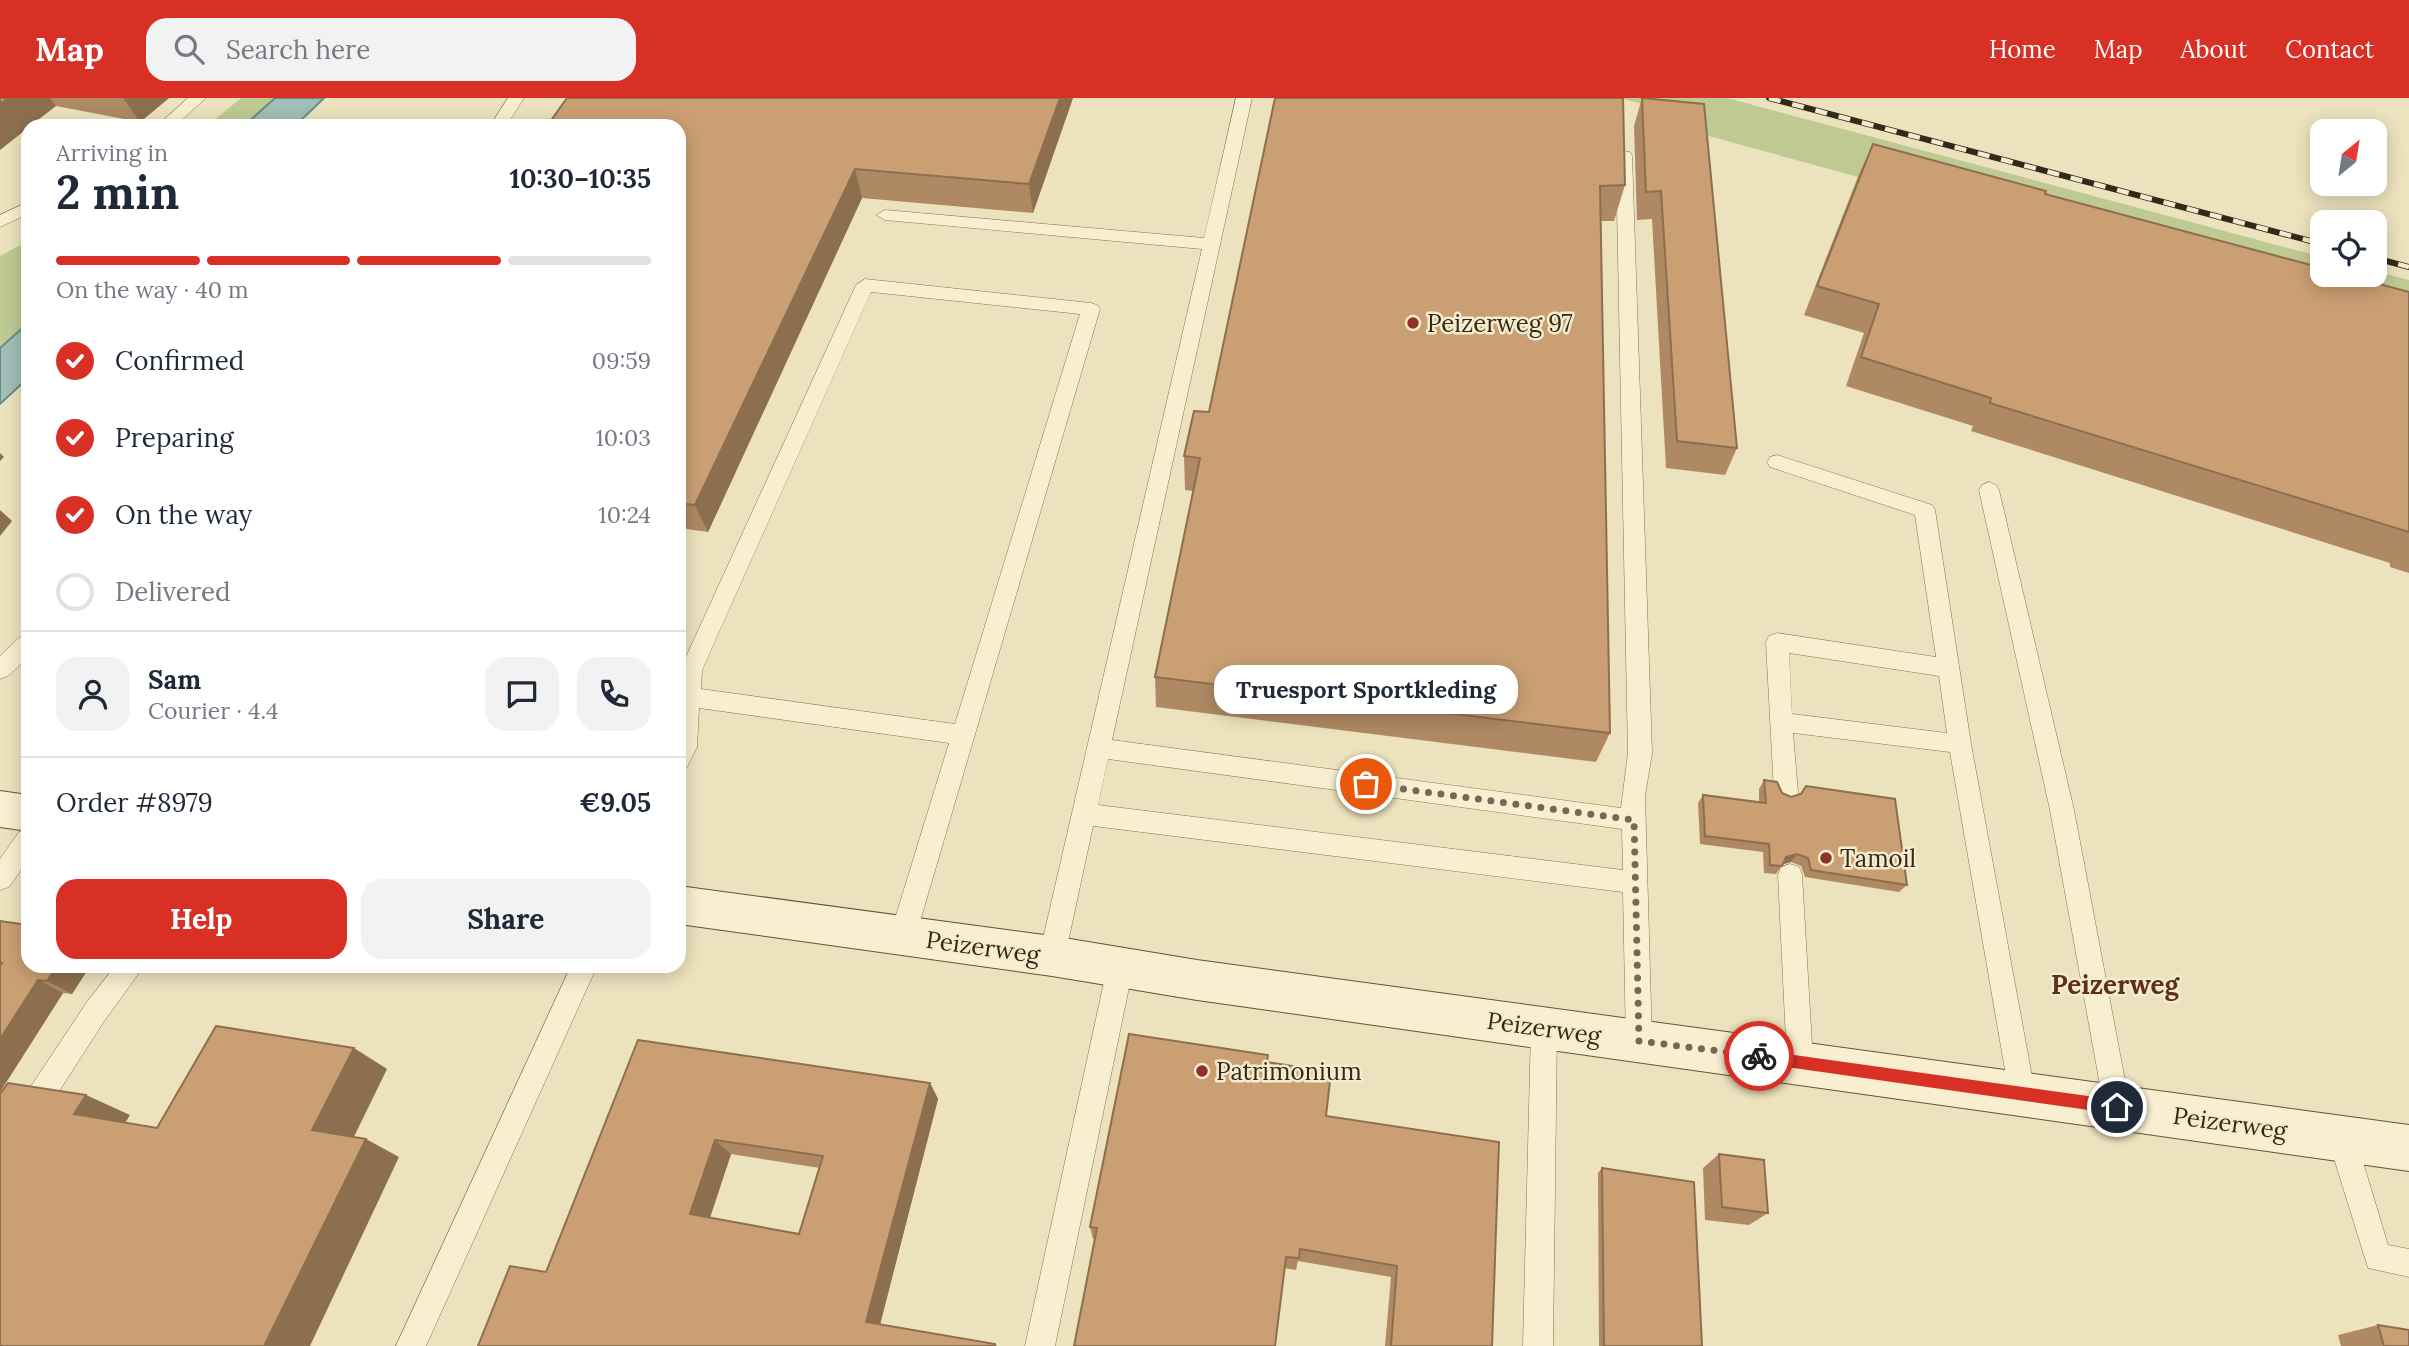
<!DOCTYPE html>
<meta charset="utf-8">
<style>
body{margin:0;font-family:Lora,serif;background:#f2f2f3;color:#1f2937;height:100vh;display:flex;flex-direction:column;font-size:26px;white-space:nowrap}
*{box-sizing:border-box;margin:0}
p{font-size:23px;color:#747a83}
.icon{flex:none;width:38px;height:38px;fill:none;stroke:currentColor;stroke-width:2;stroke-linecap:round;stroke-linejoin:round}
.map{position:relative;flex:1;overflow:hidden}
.side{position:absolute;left:21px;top:21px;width:665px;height:854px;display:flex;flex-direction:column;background:#fff;border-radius:21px;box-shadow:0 4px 18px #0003}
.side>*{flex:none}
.needle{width:46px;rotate:30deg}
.controls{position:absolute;left:2310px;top:21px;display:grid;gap:14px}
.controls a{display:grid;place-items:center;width:77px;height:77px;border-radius:14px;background:#fff;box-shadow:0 4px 18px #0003;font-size:35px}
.pin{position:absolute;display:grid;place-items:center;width:60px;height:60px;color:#fff;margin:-30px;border:4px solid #fff;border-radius:50%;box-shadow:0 2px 7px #0007}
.courier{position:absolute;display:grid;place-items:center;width:70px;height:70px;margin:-35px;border:5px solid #d93025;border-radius:50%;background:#fff;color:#222;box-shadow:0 2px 9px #0007}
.bubble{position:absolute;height:49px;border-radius:21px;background:#fff;box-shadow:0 4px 18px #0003;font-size:23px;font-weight:700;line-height:49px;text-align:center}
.overview em{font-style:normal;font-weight:700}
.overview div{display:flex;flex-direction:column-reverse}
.overview{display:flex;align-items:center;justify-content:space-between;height:119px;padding:0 35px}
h1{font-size:46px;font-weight:700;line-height:52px}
.bar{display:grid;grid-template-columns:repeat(4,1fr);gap:10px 7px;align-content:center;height:84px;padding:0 35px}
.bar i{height:9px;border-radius:5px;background:#e0e1e3}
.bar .on{background:#d93025}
.bar p{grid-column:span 4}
.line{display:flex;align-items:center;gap:18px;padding:0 35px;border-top:2px solid #e0e1e3}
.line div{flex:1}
.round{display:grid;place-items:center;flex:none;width:74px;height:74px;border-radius:21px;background:#f2f2f3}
ol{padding:0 35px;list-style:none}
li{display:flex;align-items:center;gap:21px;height:77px}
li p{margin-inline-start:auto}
li .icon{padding:7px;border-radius:50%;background:#d93025;color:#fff;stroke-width:4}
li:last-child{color:#747a83}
li i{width:38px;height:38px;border:4px solid #e0e1e3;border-radius:50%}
.action{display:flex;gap:14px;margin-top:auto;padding:14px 35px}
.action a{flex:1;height:80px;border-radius:21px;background:#d93025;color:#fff;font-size:28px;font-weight:700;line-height:80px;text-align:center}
.action a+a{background:#f2f2f3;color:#1f2937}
header{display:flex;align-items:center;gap:42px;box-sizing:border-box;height:98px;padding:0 35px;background:#d93025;color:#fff}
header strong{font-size:33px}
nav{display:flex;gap:38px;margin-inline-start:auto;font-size:24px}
.search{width:490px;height:63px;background:#f2f2f3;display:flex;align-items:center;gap:18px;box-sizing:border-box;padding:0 24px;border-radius:21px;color:#747a83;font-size:26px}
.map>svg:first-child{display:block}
.green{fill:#bfca92}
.water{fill:#a1beb8;stroke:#698b85;stroke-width:2}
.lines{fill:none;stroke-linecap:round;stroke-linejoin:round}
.lane-casing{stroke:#847257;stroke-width:1}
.secondary-casing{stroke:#65533a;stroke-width:2}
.lane{fill:#f8efd0;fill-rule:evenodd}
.secondary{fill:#f8efd0;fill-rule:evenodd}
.rail-casing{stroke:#33291b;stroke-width:6}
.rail{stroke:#f4eccc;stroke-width:4.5;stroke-dasharray:12;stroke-linecap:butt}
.wall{fill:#ae8963;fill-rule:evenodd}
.shaded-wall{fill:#8d6f50}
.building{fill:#ca9f73;stroke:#8d6f50;stroke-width:2;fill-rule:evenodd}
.route{fill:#d93025}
.done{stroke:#746a54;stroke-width:7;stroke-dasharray:0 12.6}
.poi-dot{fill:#913028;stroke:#f4eccc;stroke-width:2.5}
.labels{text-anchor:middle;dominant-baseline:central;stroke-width:5;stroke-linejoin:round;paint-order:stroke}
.poi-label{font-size:24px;fill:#33291b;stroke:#f4eccc;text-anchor:start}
.street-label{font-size:24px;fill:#33291b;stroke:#f4eccc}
.neighbourhood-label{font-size:26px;font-weight:bold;fill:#5f2f1c;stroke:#f4eccc}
</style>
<header>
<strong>Map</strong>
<div class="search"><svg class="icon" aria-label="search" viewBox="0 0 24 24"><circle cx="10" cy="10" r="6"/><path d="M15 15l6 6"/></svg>Search here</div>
<nav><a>Home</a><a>Map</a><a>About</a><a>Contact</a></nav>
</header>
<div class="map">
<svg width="2409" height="1248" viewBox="0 0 2409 1248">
<rect width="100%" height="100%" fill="#ece2bd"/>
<!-- green -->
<g class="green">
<polygon points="241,0 275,0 244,28 207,28"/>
<polygon points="1620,0 1727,0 2322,159 2322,177 2375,177 2375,173 2409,182 2409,230 1694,34 1686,18"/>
<polygon points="28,143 28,225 0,250 0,158"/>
</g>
<!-- water -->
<g class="water">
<polygon points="275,0 324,0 295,28 244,28"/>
<polygon points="28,225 28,280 0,306 0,250"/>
</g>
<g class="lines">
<defs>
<g id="lane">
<polygon points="188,0 206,0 175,28 157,28"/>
<polygon points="508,0 524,0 506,28 490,28"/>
<path d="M1236,0H1252L1112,642L1621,710L1628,655L1616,58L1624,53L1630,54L1632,58L1652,655L1645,698L1652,943L1648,952L1639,956L1630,952L1626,943L1623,794L1093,728L1065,858L1061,866L1052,870L1043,866L1039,858L1202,151L885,122L876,117L885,112L1204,140ZM1108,661L1622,731L1623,772L1098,707Z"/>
<polygon points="28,104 28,116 0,129 0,117"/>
<path d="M865,181L1091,205L1097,207L1100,211L916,837L912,845L903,849L894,845L890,837L949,645L699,610L697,649L687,669L679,672L680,572L856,187ZM871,194L1080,216L955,626L701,591L702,572Z"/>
<path d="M1777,357L1932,407L1935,412L1971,646L2035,995L2031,1004L2022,1008L2013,1004L2009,995L1950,654L1793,635L1798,695L1794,702L1786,705L1778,702L1774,695L1766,544L1769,538L1777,535L1936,559L1915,417L1770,369L1767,364L1770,359ZM1789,555L1939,578L1947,635L1792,616Z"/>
<polygon points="1989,384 1996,387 1999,392 2074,712 2130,1009 2127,1018 2117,1022 2107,1018 2104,1009 2050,712 1979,392 1982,387"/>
<polygon points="28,536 28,559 8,578 0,581 0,558 20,539"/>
<polygon points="28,731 28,762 9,789 0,792 0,761 19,734"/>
<polygon points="1790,766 1799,769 1802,777 1813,964 1809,973 1800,977 1791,973 1787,964 1778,777 1781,769"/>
<polygon points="1120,858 1129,862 1133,870 1055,1248 1025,1248 1107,870 1111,862"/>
<polygon points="115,868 144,868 105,922 10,1069 0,1073 0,1035 87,904"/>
<polygon points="571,868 597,868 426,1248 396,1248"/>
<polygon points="1544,918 1553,922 1557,931 1553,1248 1523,1248 1531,931 1535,922"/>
<polygon points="2342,1027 2352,1031 2356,1041 2388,1147 2409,1151 2409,1179 2368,1170 2328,1041 2332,1031"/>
</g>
<g id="secondary">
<polygon points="0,693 28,697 28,733 0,729"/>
<polygon points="679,788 1052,838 1197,862 2409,1027 2409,1073 1197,902 1052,878 679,826"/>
</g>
</defs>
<!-- lane casing -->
<use href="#lane" class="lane-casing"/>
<!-- secondary casing -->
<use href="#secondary" class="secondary-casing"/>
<!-- lane -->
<use href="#lane" class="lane"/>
<!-- secondary -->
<use href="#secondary" class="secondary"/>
<defs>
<g id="rail">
<polyline points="1769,0 2322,146"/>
<polyline points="2375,160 2409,169"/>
</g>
</defs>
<!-- rail casing -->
<use href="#rail" class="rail-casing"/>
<!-- rail -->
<use href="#rail" class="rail"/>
</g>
<!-- wall -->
<g class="wall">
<polygon points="0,0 169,0 140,24 56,8"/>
<polygon points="1073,0 1033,115 862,100 708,434 679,430 679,28"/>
<polygon points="1275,0 1625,87 1614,123 1601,123 1610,635 1596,664 1156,609 1155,579 1193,393 1185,392 1184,358 1209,314"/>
<polygon points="1642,0 1737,350 1725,377 1666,370 1652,121 1637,122 1634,28"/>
<polygon points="1873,46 2045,96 2409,194 2409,475 2390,469 2390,465 1971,333 1973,328 1846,288 1864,235 1804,217 1859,76"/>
<polygon points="1764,682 1782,695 1791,699 1800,697 1806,688 1907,787 1899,794 1805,779 1801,768 1791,764 1783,766 1776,776 1764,775 1763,754 1700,746 1698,705 1703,697 1759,704 1759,691"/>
<polygon points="0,823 28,868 90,868 72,896 63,895 0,994"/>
<path d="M638,942L930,985L938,1001L880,1227L995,1246L997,1248H478L546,1174ZM731,1056L820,1070L799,1136L710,1120Z"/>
<polygon points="1267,964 1326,1018 1492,1248 1385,1248 1391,1179 1298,1163 1296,1172 1284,1170 1093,1141 1090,1129"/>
<polygon points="1719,1056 1768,1115 1749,1127 1705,1122 1703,1070"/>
<polygon points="1602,1070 1702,1248 1599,1248 1598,1075"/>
<polygon points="2378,1227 2409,1248 2341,1248 2338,1237"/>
</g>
<!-- shaded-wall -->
<g class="shaded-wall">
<polygon points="8,0 50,0 56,8 30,28 28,28 28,30 0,52 0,6"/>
<polygon points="123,0 169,0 140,24"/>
<polygon points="1060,0 1073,0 1033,115 1029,86"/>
<polygon points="855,71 862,100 708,434 695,407"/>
<polygon points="0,355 4,359 0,363"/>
<polygon points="0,412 12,423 0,438"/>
<polygon points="1797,756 1791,764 1780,767 1786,759"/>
<polygon points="57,868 90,868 72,896 47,883"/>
<polygon points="38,882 63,895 0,994 0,941"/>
<polygon points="354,950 387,971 348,1051 312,1032"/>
<polygon points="930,985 938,1001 878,1234 866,1224"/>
<polygon points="86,997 130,1017 119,1035 74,1016"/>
<polygon points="366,1041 399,1059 310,1248 264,1248"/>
<polygon points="715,1042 731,1056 707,1128 690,1116"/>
</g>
<!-- building -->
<g class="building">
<polygon points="0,0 8,0 0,6"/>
<polygon points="567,0 1060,0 1029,86 855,71 695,407 679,405 679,28 547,28"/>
<polygon points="1275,0 1623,0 1625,87 1600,88 1610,635 1155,579 1200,360 1184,358 1194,313 1209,314"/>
<polygon points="1642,0 1704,6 1737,350 1677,343 1661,93 1646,94"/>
<polygon points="1873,46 2046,93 2045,96 2322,170 2322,177 2346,177 2409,194 2409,434 1990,305 1991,300 1861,259 1879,206 1817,188"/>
<polygon points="1764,682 1777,684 1782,695 1791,699 1801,696 1806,688 1895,701 1907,787 1811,772 1808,760 1797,756 1786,759 1782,768 1770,767 1769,746 1705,738 1703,697 1766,705"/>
<polygon points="0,823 28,827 28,868 57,868 47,883 38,882 0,941 0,868 2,865 0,865"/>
<polygon points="216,928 354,950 312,1032 366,1041 264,1248 0,1248 0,996 8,985 86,997 74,1016 157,1030"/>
<polygon points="1129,936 1268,957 1267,964 1331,974 1326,1018 1499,1044 1492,1248 1391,1248 1397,1168 1300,1151 1299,1160 1286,1159 1275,1248 1074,1248 1097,1130 1090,1129"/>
<path d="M638,942L930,985L866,1224L995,1246V1248H478L510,1168L546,1174ZM715,1042L823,1058L799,1136L690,1116Z"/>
<polygon points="1719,1056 1764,1062 1768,1115 1722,1109"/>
<polygon points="1602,1070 1694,1084 1702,1248 1604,1248"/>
<polygon points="2378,1227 2409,1232 2409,1248 2384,1248"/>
</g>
<!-- route -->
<polygon class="route" points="1759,952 2117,1002 2124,1009 2117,1016 1759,965 1752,958"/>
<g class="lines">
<!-- done -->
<polyline class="done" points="1366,686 1634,722 1639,943 1759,958"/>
</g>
<!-- markers -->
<g class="poi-dot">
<circle cx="1413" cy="225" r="7"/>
<circle cx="1826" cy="760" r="7"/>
<circle cx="1202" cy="973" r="7"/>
</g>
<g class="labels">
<!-- poi labels -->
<g class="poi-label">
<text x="1427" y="225">Peizerweg 97</text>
<text x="1840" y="760">Tamoil</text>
<text x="1216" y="973">Patrimonium</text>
</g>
<!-- street labels -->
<g class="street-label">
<text transform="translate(983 849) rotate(8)">Peizerweg</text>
<text transform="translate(1544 930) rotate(8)">Peizerweg</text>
<text transform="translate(2230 1025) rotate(8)">Peizerweg</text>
</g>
<!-- neighbourhood labels -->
<g class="neighbourhood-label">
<text x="2115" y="886">Peizerweg</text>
</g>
</g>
</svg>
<div class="controls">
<a><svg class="needle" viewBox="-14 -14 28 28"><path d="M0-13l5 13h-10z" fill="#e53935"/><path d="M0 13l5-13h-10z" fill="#747a83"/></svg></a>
<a><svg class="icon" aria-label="locate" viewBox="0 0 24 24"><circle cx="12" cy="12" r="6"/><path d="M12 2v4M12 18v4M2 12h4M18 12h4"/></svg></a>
</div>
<div class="pin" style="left:1366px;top:686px;background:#ea580c"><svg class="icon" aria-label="bag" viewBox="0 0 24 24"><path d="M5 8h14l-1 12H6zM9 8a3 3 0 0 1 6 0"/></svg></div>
<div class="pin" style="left:2117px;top:1009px;background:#1f2937"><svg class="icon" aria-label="home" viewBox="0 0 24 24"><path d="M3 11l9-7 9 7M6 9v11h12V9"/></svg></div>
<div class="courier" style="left:1759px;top:958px"><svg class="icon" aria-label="bike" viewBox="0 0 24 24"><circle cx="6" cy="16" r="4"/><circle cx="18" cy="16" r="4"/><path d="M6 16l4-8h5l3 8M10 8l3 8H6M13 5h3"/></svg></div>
<div class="bubble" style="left:1214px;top:567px;width:304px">Truesport Sportkleding</div>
<section class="side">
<div class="overview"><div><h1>2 min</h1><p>Arriving in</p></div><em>10:30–10:35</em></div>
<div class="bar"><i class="on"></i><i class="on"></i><i class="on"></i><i></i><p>On the way · 40 m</p></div>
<ol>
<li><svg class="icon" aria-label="check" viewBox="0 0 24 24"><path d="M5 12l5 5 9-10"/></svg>Confirmed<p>09:59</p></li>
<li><svg class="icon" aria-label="check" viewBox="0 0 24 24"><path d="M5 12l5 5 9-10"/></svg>Preparing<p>10:03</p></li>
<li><svg class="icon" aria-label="check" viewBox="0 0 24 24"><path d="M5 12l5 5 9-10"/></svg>On the way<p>10:24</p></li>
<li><i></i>Delivered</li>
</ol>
<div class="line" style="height:126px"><a class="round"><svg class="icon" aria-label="person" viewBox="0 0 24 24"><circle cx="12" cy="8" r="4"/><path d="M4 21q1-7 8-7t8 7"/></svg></a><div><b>Sam</b><p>Courier · 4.4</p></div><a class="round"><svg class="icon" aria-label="chat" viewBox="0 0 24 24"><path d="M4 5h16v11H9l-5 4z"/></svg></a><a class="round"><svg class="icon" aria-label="phone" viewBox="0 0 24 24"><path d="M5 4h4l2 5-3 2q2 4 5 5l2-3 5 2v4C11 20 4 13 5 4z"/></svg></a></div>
<div class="line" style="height:91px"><div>Order #8979</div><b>€9.05</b></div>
<div class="action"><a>Help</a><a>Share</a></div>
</section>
</div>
